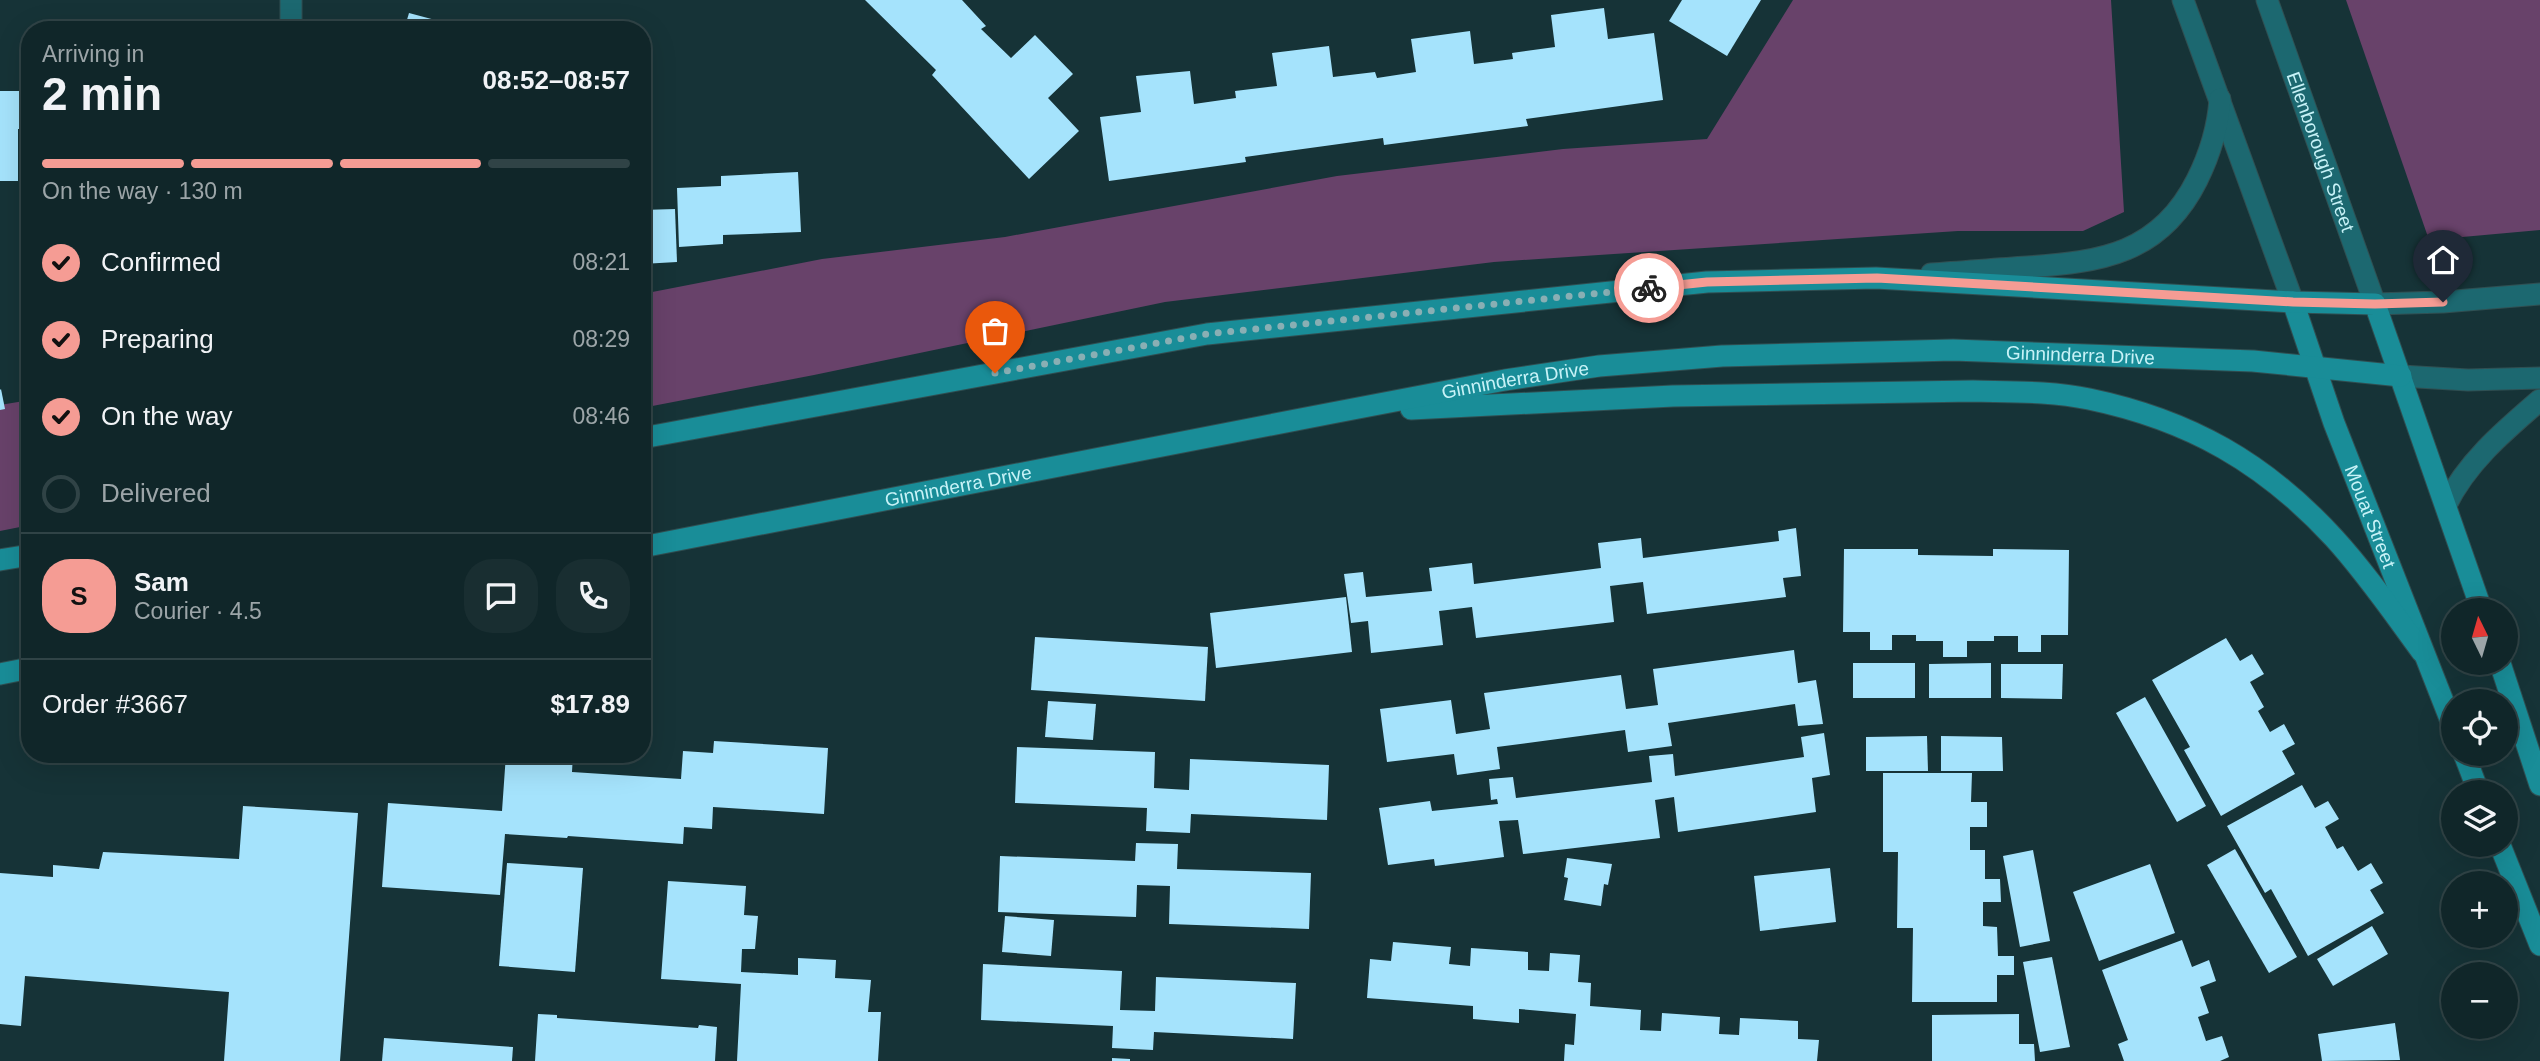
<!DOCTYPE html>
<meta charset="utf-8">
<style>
body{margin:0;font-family:Helvetica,sans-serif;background:#192e31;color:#f1f3f6;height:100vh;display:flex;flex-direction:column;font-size:26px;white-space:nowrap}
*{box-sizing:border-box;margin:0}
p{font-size:23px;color:#9ca5a8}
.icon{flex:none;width:38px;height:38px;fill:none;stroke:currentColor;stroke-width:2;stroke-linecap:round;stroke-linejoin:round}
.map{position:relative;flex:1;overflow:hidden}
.side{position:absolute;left:21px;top:21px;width:630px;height:742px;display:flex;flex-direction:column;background:#102629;border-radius:28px;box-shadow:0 7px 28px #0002,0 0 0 2px #304346}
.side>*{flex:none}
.needle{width:46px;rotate:355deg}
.fabs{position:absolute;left:2441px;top:598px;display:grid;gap:14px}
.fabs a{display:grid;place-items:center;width:77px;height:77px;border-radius:50%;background:#102629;box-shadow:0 7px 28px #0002,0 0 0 2px #304346;font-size:35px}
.pin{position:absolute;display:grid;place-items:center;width:60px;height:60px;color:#fff;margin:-72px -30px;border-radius:50% 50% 50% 0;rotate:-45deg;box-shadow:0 0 7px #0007}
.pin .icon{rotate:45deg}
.courier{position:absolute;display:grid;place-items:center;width:70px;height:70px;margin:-35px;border:5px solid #f59c94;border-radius:50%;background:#fff;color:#222;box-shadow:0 2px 9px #0007}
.head em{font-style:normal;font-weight:700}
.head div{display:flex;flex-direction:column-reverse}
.head{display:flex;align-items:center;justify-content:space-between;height:119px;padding:0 21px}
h1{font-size:46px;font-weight:700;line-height:52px}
.bar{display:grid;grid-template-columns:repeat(4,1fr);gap:10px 7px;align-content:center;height:84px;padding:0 21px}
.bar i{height:9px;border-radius:5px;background:#304346}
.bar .selected{background:#f59c94}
.bar p{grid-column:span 4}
.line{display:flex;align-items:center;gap:18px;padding:0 21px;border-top:2px solid #304346}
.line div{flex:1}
.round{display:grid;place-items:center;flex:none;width:74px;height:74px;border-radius:28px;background:#192e31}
ol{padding:0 21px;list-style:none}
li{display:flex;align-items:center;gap:21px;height:77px}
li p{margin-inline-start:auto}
li .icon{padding:7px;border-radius:50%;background:#f59c94;color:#111;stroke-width:4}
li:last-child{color:#9ca5a8}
li i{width:38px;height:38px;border:4px solid #304346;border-radius:50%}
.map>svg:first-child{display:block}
.green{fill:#68426a}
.building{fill:#a5e3fc}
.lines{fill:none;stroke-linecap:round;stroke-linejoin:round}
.minor-casing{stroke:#304f52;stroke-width:23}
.secondary-casing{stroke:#304f52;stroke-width:23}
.primary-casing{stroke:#304f52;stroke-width:23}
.minor{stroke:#1c6870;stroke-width:21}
.secondary{stroke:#1c6870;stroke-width:21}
.primary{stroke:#198d98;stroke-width:21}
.done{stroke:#89afb4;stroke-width:7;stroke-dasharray:0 12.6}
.route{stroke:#f59c94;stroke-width:9}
.labels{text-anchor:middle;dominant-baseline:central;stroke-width:7;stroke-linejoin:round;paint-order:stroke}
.street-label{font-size:19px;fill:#c7f2f7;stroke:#163337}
</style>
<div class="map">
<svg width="2540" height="1061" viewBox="0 0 2540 1061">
<rect width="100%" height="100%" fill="#163337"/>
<!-- green -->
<g class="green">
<polygon points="1793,0 2111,0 2124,212 2083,231 1958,231 1494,262 1165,302 814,375 642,408 642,294 822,259 1005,237 1337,176 1563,149 1707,139"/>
<polygon points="2346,0 2540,0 2540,230 2429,240"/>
<polygon points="30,400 30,525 0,531 0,405"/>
</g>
<!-- building -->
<g class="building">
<polygon points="865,0 962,0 986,26 981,29 1011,58 1035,35 1073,74 1048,98 1079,131 1029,179 932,75 936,70"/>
<polygon points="1682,0 1761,0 1727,56 1669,21"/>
<polygon points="1604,8 1608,39 1654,33 1663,100 1526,119 1528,126 1384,145 1383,138 1245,157 1246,162 1109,181 1100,117 1141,112 1136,76 1190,71 1194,104 1236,98 1235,91 1277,86 1272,53 1329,46 1333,77 1375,72 1377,78 1416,72 1411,39 1470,31 1474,64 1513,59 1512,53 1555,47 1551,15"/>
<polygon points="409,13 469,29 469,30 404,30"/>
<polygon points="0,91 30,91 30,129 18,129 18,181 0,181"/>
<polygon points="798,172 801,232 723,235 723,244 679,247 677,188 721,186 721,176"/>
<polygon points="675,209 677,262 642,264 642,210"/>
<polygon points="1,389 5,409 0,410 0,390"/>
<polygon points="1796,528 1801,576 1783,578 1786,597 1647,614 1643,582 1610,586 1614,622 1476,638 1472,607 1439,611 1443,645 1371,653 1368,621 1351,623 1344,574 1363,572 1366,597 1432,591 1429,568 1472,563 1474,584 1601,568 1598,543 1641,538 1643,558 1779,541 1778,531"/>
<polygon points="1844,549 1918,549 1918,555 1993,556 1993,549 2069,550 2068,635 2041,635 2041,652 2018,652 2018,636 1994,636 1994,641 1967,641 1967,657 1943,657 1943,641 1916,641 1916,635 1892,635 1892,650 1870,650 1870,632 1843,632"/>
<polygon points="1346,597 1352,652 1216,668 1210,613"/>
<polygon points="1035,637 1208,647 1205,701 1031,690"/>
<polygon points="2226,638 2240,661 2252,654 2264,674 2250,682 2264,707 2258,711 2270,732 2284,724 2295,744 2282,751 2295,774 2221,816 2184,750 2190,747 2152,680"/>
<polygon points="1794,650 1798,683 1816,680 1823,724 1798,726 1795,704 1668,723 1672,746 1628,752 1625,730 1497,747 1500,769 1457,775 1454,754 1387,762 1380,709 1451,700 1456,734 1490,729 1484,693 1621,675 1626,709 1658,705 1653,669"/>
<rect x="1853" y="663" width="62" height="35"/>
<polygon points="1991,663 1991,698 1929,698 1929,664"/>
<polygon points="2001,664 2063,664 2062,699 2001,698"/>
<polygon points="2145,697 2206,806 2177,822 2116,713"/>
<polygon points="1048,701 1096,704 1093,740 1045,737"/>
<polygon points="1824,733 1830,775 1812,778 1816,812 1678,832 1674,797 1655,800 1660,838 1523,854 1518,820 1499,821 1504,857 1435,866 1434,859 1388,865 1379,808 1430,801 1432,811 1498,804 1497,799 1491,800 1489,779 1513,777 1516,798 1652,782 1649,756 1673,754 1675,776 1804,757 1801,737"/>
<polygon points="1927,736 1928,771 1866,771 1866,737"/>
<polygon points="1941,736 2002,737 2003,771 1941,771"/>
<polygon points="714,741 828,748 824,814 713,807 712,829 684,827 683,844 568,836 567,838 505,834 500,895 382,887 388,803 502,811 506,754 573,754 572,772 681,779 683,751 713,753"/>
<polygon points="1017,747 1155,752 1154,788 1189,790 1190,759 1329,765 1327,820 1191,814 1190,833 1146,831 1147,808 1015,803"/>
<polygon points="1883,773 1972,773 1971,802 1987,802 1987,827 1970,827 1970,850 1985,850 1985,879 2000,879 2001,902 1983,902 1983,926 1997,927 1998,956 2014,956 2014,975 1997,975 1997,1002 1912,1002 1913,928 1897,928 1898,852 1883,852"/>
<polygon points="2302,785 2315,808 2328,801 2339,819 2325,827 2337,849 2343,846 2358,871 2371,863 2383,883 2370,890 2384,913 2308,956 2271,889 2265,893 2227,826"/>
<polygon points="243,806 358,813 340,1061 224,1061 229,992 25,976 21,1026 0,1024 0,873 53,877 53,865 99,869 103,852 239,859"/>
<polygon points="1136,843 1178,844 1177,869 1311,873 1309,929 1169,924 1170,886 1137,885 1136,917 998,912 1000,856 1135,861"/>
<polygon points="2235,849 2297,957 2269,973 2207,865"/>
<polygon points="2033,850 2050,941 2020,947 2003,856"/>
<polygon points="1567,858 1612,864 1608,885 1604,884 1601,906 1564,900 1568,878 1564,877"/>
<polygon points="507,863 583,868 575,972 499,966"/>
<polygon points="2150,864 2175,933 2099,961 2073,892"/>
<polygon points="1830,868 1836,922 1760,931 1754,876"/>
<polygon points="668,881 746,886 744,915 758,916 755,949 742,949 741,972 798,975 798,958 836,960 835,978 871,980 868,1012 881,1012 878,1061 737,1061 741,984 661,979"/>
<polygon points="1005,916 1054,920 1051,956 1002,952"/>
<polygon points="2372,926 2388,954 2333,986 2317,959"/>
<polygon points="2182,940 2192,967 2209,960 2216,981 2200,987 2209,1013 2198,1017 2206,1041 2222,1036 2229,1057 2220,1061 2124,1061 2118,1044 2128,1040 2102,970"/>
<polygon points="1393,942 1451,947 1449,964 1470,966 1471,948 1528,952 1528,970 1549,971 1550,953 1580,955 1578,982 1591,983 1590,1006 1641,1010 1640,1030 1661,1031 1662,1013 1720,1017 1719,1034 1739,1035 1740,1018 1798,1021 1798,1039 1819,1040 1817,1061 1564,1061 1565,1044 1574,1045 1576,1014 1519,1009 1519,1023 1473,1019 1473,1006 1367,998 1370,959 1391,961"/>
<polygon points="2052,957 2070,1047 2040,1052 2023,962"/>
<polygon points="983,964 1122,971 1120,1010 1155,1011 1156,977 1296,983 1293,1039 1154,1032 1153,1050 1112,1048 1113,1026 981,1020"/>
<polygon points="538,1014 557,1015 557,1018 698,1028 699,1025 717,1027 715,1061 535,1061"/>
<polygon points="2019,1014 2019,1044 2034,1044 2035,1061 1932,1061 1932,1015"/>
<polygon points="2395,1023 2400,1060 2322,1061 2318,1034"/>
<polygon points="384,1038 513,1047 512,1061 382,1061"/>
<polygon points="1112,1058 1130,1059 1130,1061 1112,1061"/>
</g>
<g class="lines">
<defs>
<g id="minor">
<polyline points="291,0 291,30"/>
<polyline points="2375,304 2443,302 2540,294"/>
<polyline points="2401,376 2468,380 2540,378"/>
<path d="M2446,505C2467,462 2504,431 2540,400"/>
</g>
<g id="secondary">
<polyline points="2183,0 2293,302"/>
<path id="s1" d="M2267,0L2375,304"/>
<path d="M1931,274C1963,272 1995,269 2027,267C2101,262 2160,254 2197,180C2210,154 2218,128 2220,99"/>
</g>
<g id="primary">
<path id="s2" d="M2293,302L2334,423L2454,729"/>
<path d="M1411,409L1673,396L1973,391C2011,392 2052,391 2089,399C2190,420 2265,463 2334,538C2366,573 2394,614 2422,652"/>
<polyline points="642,438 1207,334 1707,282 1876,278 2293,302 2375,304 2482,611"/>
<path id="s3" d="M642,547L1332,413L1505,380L1599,366L1722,356L1953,350L2253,361L2401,376"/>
<polyline points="0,560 30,555"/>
<polyline points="2500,663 2540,785"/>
<polyline points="0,674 30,668"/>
<polyline points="2464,754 2479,793"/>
<polyline points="2500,845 2540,945"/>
</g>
</defs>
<!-- minor casing -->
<use href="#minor" class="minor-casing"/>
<!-- secondary casing -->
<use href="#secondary" class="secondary-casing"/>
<!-- primary casing -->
<use href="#primary" class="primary-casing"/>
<!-- minor -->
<use href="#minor" class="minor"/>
<!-- secondary -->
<use href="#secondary" class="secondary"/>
<!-- primary -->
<use href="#primary" class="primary"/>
</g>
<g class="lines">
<!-- done -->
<polyline class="done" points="995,373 1207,334 1649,288"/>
<!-- route -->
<polyline class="route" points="1649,288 1707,282 1877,278 2293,302 2375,304 2443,302"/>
</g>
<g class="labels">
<!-- street labels -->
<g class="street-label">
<text stroke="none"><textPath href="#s1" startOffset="161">Ellenborough Street</textPath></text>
<text stroke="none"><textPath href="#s3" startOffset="1456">Ginninderra Drive</textPath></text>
<text stroke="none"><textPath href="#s3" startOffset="889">Ginninderra Drive</textPath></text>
<text stroke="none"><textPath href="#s3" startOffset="322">Ginninderra Drive</textPath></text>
<text stroke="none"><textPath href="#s2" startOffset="228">Mouat Street</textPath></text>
</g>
</g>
</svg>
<div class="fabs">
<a><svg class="needle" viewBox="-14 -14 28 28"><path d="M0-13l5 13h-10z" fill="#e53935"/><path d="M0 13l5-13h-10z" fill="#9ca5a8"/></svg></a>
<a><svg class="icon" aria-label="locate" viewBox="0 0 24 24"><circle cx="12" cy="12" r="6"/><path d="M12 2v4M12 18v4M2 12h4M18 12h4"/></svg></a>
<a><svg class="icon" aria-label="layers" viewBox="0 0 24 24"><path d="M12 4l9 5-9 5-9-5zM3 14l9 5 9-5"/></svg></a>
<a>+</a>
<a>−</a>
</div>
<div class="pin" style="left:995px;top:373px;background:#ea580c"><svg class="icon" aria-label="bag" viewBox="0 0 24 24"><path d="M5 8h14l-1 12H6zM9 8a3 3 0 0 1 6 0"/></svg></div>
<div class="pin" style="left:2443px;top:302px;background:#1f2937"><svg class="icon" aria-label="home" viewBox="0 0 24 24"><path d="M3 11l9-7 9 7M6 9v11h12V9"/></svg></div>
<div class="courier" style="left:1649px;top:288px"><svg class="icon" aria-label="bike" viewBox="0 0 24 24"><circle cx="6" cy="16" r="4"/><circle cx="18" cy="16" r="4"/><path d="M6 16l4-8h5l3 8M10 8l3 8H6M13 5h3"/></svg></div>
<section class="side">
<div class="head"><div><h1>2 min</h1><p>Arriving in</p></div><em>08:52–08:57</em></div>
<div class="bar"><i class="selected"></i><i class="selected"></i><i class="selected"></i><i></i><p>On the way · 130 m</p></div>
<ol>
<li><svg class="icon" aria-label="check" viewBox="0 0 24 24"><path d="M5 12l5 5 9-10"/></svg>Confirmed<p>08:21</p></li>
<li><svg class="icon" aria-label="check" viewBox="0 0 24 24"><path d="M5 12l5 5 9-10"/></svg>Preparing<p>08:29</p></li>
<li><svg class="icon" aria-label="check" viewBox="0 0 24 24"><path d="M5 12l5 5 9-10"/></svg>On the way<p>08:46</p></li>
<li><i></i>Delivered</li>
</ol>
<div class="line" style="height:126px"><b class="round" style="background:#f59c94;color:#111">S</b><div><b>Sam</b><p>Courier · 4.5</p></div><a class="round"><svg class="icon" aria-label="chat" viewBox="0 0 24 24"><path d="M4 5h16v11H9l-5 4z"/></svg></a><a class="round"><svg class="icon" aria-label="phone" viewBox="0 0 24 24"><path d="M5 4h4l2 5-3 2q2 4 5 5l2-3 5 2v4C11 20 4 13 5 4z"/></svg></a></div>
<div class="line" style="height:91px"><div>Order #3667</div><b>$17.89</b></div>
</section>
</div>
